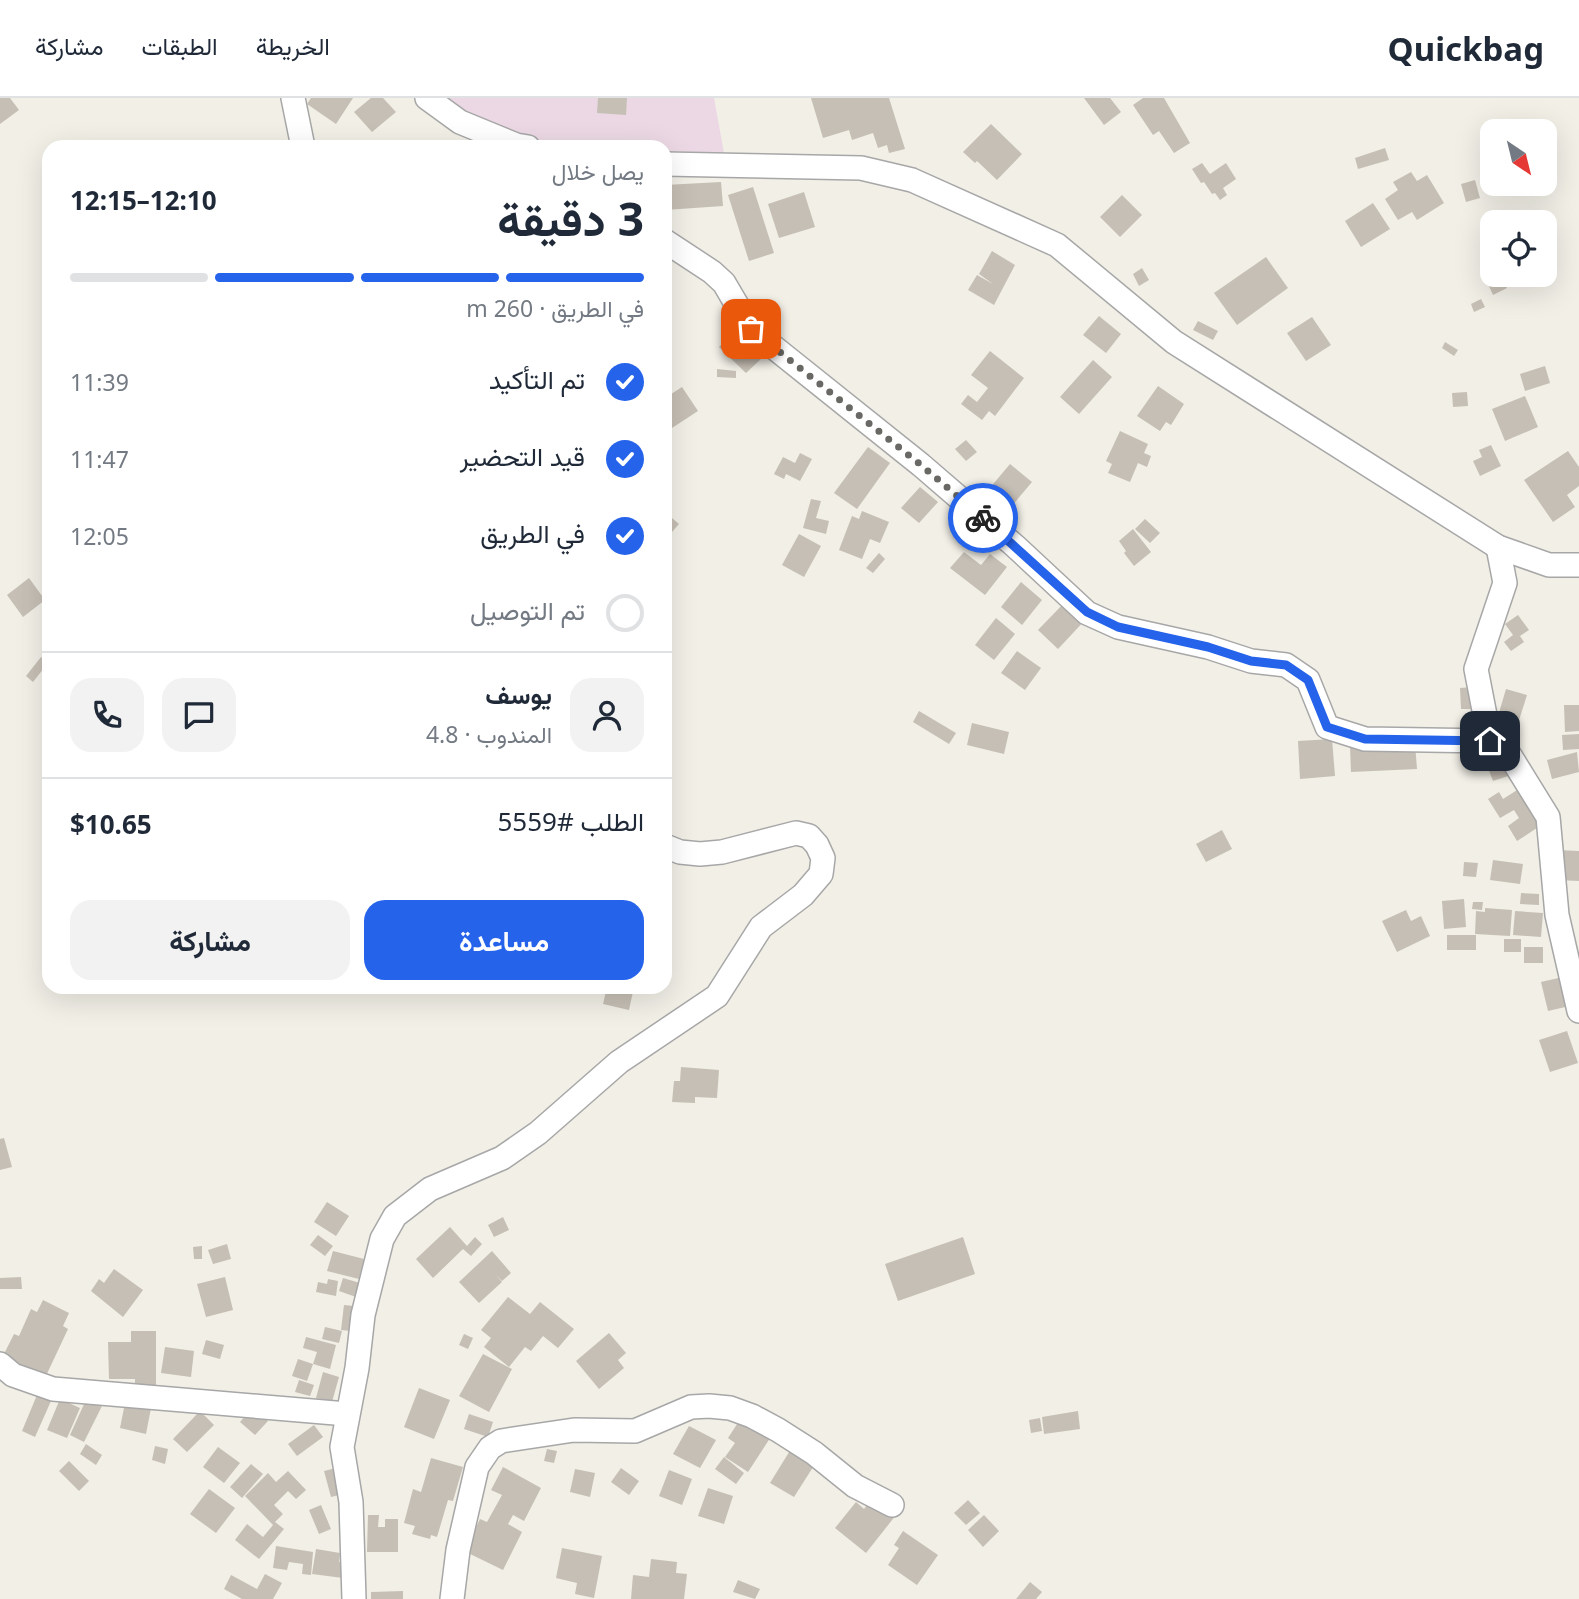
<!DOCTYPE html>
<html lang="ar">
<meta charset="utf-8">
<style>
body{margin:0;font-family:"Noto Sans",Vazirmatn,sans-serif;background:#f2f2f3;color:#1f2937;direction:rtl;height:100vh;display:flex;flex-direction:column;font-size:26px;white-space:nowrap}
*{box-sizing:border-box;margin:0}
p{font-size:23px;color:#747a83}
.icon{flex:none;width:38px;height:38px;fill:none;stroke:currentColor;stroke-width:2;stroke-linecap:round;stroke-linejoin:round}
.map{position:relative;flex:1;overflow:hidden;direction:ltr}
.sheet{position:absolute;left:42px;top:42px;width:630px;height:854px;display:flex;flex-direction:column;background:#fff;border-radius:21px;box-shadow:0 7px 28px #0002;direction:rtl}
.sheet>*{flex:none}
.needle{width:46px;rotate:145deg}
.buttons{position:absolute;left:1480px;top:21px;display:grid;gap:14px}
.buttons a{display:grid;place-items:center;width:77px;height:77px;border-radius:14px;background:#fff;box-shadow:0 7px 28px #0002;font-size:35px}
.pin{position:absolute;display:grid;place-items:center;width:60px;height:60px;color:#fff;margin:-30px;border-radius:14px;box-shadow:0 4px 10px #0006}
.courier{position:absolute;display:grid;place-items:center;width:70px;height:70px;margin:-35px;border:5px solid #2563eb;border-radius:50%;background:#fff;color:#222;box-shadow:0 2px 9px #0007}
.head em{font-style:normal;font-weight:700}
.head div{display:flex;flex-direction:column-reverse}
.head{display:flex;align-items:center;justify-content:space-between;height:119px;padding:0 28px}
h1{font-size:46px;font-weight:700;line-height:52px}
.bar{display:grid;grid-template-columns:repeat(4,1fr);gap:10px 7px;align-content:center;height:84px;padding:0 28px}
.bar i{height:9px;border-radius:5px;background:#e0e1e3}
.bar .current{background:#2563eb}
.bar p{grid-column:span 4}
.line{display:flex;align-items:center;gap:18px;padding:0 28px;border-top:2px solid #e0e1e3}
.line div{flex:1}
.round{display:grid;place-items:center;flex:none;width:74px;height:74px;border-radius:21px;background:#f2f2f3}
ol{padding:0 28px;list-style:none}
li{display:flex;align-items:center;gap:21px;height:77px}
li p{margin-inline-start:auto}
li .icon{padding:7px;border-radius:50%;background:#2563eb;color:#fff;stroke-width:4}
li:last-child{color:#747a83}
li i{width:38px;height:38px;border:4px solid #e0e1e3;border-radius:50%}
.cta{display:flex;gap:14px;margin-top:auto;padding:14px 28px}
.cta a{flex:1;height:80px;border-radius:21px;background:#2563eb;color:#fff;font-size:28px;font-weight:700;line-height:80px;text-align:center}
.cta a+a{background:#f2f2f3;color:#1f2937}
header{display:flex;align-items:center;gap:42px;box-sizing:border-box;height:98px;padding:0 35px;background:#fff;border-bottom:2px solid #e0e1e3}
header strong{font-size:33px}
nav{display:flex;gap:38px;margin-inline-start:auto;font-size:24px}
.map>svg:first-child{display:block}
.industrial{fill:#ebd8e4}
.building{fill:#c6bfb5}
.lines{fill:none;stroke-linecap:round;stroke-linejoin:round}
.minor-casing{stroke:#a7a7a7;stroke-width:26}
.minor{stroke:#fff;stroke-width:23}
.done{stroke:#696865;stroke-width:7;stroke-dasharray:0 12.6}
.route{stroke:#2563eb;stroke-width:9}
</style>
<header>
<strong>Quickbag</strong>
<nav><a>الخريطة</a><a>الطبقات</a><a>مشاركة</a></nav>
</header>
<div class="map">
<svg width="1579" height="1501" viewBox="0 0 1579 1501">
<rect width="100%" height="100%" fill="#f1efe6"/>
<!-- industrial -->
<polygon class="industrial" points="439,0 714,0 724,55 665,53 665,49 597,49 536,43 481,24"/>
<!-- building -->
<g class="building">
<polygon points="0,0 10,0 19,12 0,26"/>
<polygon points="311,0 353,0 336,26 307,6"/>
<polygon points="371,0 383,0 396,14 372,34 354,14"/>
<polygon points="598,0 627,0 626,17 597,15"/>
<polygon points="811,0 889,0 905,51 889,55 887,47 878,50 873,35 852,42 849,32 823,40"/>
<polygon points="1084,0 1110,0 1121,14 1104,27"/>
<polygon points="1143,0 1164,0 1190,45 1174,55 1159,33 1153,37 1133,7"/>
<polygon points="991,26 1022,56 997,82 977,63 975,65 963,54"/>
<polygon points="1385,50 1389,62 1358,71 1355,60"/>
<polygon points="1202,65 1210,76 1226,65 1236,81 1223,90 1227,97 1220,102 1215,95 1212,96 1204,84 1201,85 1192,71"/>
<polygon points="1411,74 1417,83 1427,77 1444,105 1417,122 1412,114 1398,122 1385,101 1398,92 1393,84"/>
<polygon points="1475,82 1480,100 1466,104 1461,86"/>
<polygon points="721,84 723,108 665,112 665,87"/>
<polygon points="753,89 774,155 749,163 728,97"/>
<polygon points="804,94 815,129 779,140 768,106"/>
<polygon points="1122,97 1142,117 1120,139 1100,119"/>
<polygon points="1373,105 1390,131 1361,149 1345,123"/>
<polygon points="992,153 1015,167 994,207 968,192 977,177 993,186 979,176"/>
<polygon points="1266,159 1288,190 1237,227 1214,195"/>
<polygon points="1142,170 1149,182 1139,188 1133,176"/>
<polygon points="1502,180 1507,190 1493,197 1488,186"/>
<polygon points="1481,201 1485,209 1474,214 1471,206"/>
<polygon points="1099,218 1121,236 1106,255 1083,237"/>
<polygon points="1312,219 1331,247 1306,263 1287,235"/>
<polygon points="1198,223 1218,233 1213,242 1193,232"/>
<polygon points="735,233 763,259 746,275 719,249"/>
<polygon points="1445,244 1458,252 1454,258 1442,250"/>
<polygon points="990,253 1024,280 995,318 989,313 982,322 961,306 968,297 977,304 988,290 971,277"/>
<polygon points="1093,262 1112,279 1079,316 1060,299"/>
<polygon points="1545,268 1550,285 1525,293 1520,276"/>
<polygon points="717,271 736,273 736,280 717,279"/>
<polygon points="1158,288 1184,306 1171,327 1166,324 1160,333 1137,318"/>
<polygon points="682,289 698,313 672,330 665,318 665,300"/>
<polygon points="1467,294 1468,308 1453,309 1452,295"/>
<polygon points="1525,298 1538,329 1505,343 1492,311"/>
<polygon points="1120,333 1148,346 1144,355 1151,358 1147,369 1138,365 1130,384 1108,375 1112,366 1106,363"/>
<polygon points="966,342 977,354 966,363 955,351"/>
<polygon points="1491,347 1501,368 1480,378 1473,363 1482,359 1479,352"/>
<polygon points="868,349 890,365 857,411 834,395"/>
<polygon points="1568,353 1579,369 1579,388 1567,397 1575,409 1553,424 1524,382"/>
<polygon points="800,355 812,361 800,383 786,376 784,381 774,376 783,359 795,365"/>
<polygon points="1010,366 1032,384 1011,409 989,391"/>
<polygon points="920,389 938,404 919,425 901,410"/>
<polygon points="811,401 821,403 816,420 829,423 826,436 803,430"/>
<polygon points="965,411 980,421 967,440 953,430"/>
<polygon points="862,413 889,424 880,445 870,441 862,461 839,452 852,418 859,421"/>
<polygon points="665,414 679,426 665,442"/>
<polygon points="1145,421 1160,435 1150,445 1135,431"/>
<polygon points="1133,431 1151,454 1134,468 1124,455 1126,453 1119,443"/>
<polygon points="799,436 821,448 804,479 782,467"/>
<polygon points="964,454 981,467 990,456 1007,469 985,497 950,470"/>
<polygon points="879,455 885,461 873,475 866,470"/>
<polygon points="29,480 45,502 23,519 7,497"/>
<polygon points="1021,484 1042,502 1022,527 1001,509"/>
<polygon points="1067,502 1087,520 1058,551 1038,532"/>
<polygon points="1518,517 1529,532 1520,538 1524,544 1511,553 1504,544 1513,537 1505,526"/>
<polygon points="996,520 1015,536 994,562 975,547"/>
<polygon points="1017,553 1041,570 1025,592 1001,575"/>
<polygon points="41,559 48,565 33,584 26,578"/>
<polygon points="1473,589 1473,611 1461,611 1460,590"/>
<polygon points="1506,591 1527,597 1513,641 1493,635"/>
<polygon points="1564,607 1579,607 1579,633 1565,634"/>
<polygon points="919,613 956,635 949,646 913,624"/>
<polygon points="972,625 1009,634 1004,656 967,647"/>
<polygon points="1579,636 1579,651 1563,652 1562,637"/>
<polygon points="1332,641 1335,678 1300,681 1298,643"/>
<polygon points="1415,646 1417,671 1351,674 1350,648"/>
<polygon points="1577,654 1579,674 1552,681 1547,662"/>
<polygon points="1510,663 1514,676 1493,683 1488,670"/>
<polygon points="1525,687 1540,711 1533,716 1540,728 1517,743 1508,728 1519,720 1514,712 1500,720 1488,701 1499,694 1503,701"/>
<polygon points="1222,732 1232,751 1206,764 1196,746"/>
<polygon points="1558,752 1579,753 1579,783 1557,782"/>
<polygon points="1493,762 1523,766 1520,786 1490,782"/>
<polygon points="1464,764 1478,765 1476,779 1463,778"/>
<polygon points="1521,795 1539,796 1539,807 1520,806"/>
<polygon points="1464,801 1466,829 1444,831 1442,803"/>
<polygon points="1473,804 1483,804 1482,812 1472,811"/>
<polygon points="1485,810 1512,812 1510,838 1475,836 1476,813 1485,814"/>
<polygon points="1406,812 1411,823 1421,818 1430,838 1397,854 1382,823"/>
<polygon points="1515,813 1543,815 1541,839 1513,837"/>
<rect x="1447" y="837" width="29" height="15"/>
<rect x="1504" y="841" width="17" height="13"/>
<rect x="1524" y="849" width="19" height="16"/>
<polygon points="1567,878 1574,907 1548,913 1541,884"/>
<polygon points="607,889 634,889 629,912 603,906"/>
<polygon points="1567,933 1578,965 1550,974 1539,942"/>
<polygon points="681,969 719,972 717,1000 695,999 695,1005 672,1004 674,983 680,983"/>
<polygon points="4,1040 12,1069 0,1072 0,1041"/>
<polygon points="327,1104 349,1118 336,1138 314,1124"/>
<polygon points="503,1119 509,1132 494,1139 488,1127"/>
<polygon points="450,1129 467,1148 475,1139 482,1146 471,1158 463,1151 433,1180 416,1161"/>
<polygon points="318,1137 333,1148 325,1158 310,1147"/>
<polygon points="963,1139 975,1176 898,1203 885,1166"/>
<polygon points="227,1146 231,1161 213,1166 208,1152"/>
<polygon points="202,1148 202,1161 194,1161 193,1149"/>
<polygon points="333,1153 364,1161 359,1181 327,1173"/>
<polygon points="492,1153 511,1175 502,1183 496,1177 502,1184 479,1205 459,1184"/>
<polygon points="114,1171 143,1192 123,1219 91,1193 99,1181 104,1185"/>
<polygon points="21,1179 22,1191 0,1191 0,1180"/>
<polygon points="225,1179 233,1212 206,1219 197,1186"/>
<polygon points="343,1180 360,1185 356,1199 339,1193"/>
<polygon points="328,1181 338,1183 336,1198 316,1194 318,1184 327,1186"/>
<polygon points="508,1199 530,1216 540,1204 574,1231 558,1250 543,1238 531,1253 525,1249 509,1269 484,1249 491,1240 481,1232"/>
<polygon points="43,1202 69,1215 63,1228 68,1231 45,1280 2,1260 14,1236 19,1238 31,1211 37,1214"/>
<polygon points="344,1207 354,1208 351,1233 341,1232"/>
<polygon points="325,1229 342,1233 339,1245 322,1241"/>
<polygon points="131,1233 156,1233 156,1289 135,1290 135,1281 109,1281 108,1244 131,1244"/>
<polygon points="609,1235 626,1255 618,1262 624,1270 599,1291 576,1263"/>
<polygon points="464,1236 473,1240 468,1251 459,1247"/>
<polygon points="306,1239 336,1247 330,1271 313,1266 317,1254 303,1250"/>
<polygon points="206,1242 224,1247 220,1261 202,1256"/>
<polygon points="165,1249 194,1253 191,1279 161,1275"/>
<polygon points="483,1256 512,1271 489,1314 459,1298"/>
<polygon points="298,1261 313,1266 307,1283 292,1278"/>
<polygon points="323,1274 339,1279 332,1304 316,1300"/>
<polygon points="299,1282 314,1287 310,1298 295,1294"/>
<polygon points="419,1290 450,1302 434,1341 404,1329"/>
<polygon points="37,1297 51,1303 35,1339 22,1333"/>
<polygon points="60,1301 80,1310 67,1340 47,1332"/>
<polygon points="85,1304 102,1308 84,1344 70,1337"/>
<polygon points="125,1305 151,1310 146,1336 120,1330"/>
<polygon points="252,1310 268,1323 255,1337 240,1324"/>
<polygon points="200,1313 214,1327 187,1354 173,1341"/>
<polygon points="1078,1313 1080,1331 1044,1336 1042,1319"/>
<polygon points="469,1316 493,1324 488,1339 464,1331"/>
<polygon points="741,1320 774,1334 748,1374 725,1359 735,1345 728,1340"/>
<polygon points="1040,1320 1042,1333 1031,1335 1029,1322"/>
<polygon points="314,1327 323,1339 297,1358 288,1346"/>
<polygon points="689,1328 716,1342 700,1370 673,1356"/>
<polygon points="86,1346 102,1357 96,1367 80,1356"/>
<polygon points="155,1348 168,1351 165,1366 152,1362"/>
<polygon points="218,1349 240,1365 224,1385 203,1369"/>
<polygon points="547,1351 557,1353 554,1365 544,1363"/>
<polygon points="791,1351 815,1366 794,1399 770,1385"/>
<polygon points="724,1359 744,1375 736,1386 715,1371"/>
<polygon points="431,1360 463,1369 453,1403 448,1402 437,1439 431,1437 430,1441 412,1436 415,1428 404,1425 413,1391 421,1394"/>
<polygon points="69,1363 89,1383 79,1393 59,1373"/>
<polygon points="251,1366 263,1376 242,1400 230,1389"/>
<polygon points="340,1369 347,1395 331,1399 324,1373"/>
<polygon points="503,1369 541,1390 524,1423 513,1417 508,1426 522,1434 503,1472 464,1453 480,1421 487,1424 502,1397 491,1392"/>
<polygon points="621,1370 639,1383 629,1397 611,1384"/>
<polygon points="575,1371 595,1375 590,1399 570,1394"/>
<polygon points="669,1372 692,1381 682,1407 659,1398"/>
<polygon points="288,1373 306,1392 296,1401 288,1393 274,1407 283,1416 275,1424 284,1431 259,1461 235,1442 247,1426 263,1439 273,1427 245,1398 268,1375 276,1384"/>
<polygon points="708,1390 733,1398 724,1426 698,1418"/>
<polygon points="209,1391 235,1410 216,1435 190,1416"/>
<polygon points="873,1399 896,1417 866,1455 835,1430 856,1404 864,1411"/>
<polygon points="968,1402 980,1415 966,1427 954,1415"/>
<polygon points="321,1407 331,1431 319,1436 309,1412"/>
<polygon points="368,1417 379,1417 378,1429 385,1429 385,1421 398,1421 398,1454 367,1454"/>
<polygon points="984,1417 999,1433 983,1449 968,1432"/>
<polygon points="903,1433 938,1457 917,1487 888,1467 899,1450 894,1447"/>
<polygon points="276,1448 313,1454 311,1477 302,1476 303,1466 289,1464 287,1472 273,1470"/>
<polygon points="562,1450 602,1458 594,1500 575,1496 577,1485 556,1480"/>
<polygon points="316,1451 340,1455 339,1464 345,1465 343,1480 312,1476"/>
<polygon points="651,1461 677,1464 676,1475 687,1476 684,1501 631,1501 633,1477 649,1479"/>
<polygon points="265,1476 282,1485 273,1501 242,1501 224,1491 231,1477 257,1491"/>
<polygon points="738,1482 760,1491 755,1501 733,1494"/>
<polygon points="1030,1484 1042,1494 1036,1501 1016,1501"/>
<polygon points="403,1493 403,1501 371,1501 371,1494"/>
</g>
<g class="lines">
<defs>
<g id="minor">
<polyline points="293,0 303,49"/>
<polyline points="427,0 460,24 516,47 528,49"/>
<polyline points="665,66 861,70 912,82 1057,147 1174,244 1498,449 1549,467 1579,467"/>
<polyline points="665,143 712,174 724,185 751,231 921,367 1015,448 1087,515 1118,529 1208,549 1251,563 1286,567 1308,582 1327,629 1365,641 1490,643"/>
<polyline points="1498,449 1505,485 1476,571 1490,643 1509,656 1548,719 1557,817 1579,913"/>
<polyline points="0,1266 13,1277 53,1291 347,1316"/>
<polyline points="354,1501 351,1404 342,1349 357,1270 363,1217 382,1141 395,1118 430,1091 502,1060 538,1035 619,964 717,898 761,829 803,797 821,776 823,760 817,747 809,738 796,735 722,754 700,756 680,754 665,748"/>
<polyline points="452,1501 458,1452 477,1369 490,1350 501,1343 574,1332 635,1333 691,1309 709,1308 730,1310 752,1318 778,1332 814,1355 855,1388 892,1407"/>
</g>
</defs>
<!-- minor casing -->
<use href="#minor" class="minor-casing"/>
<!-- minor -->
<use href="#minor" class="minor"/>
</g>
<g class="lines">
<!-- done -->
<polyline class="done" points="751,231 921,367 983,420"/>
<!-- route -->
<polyline class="route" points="983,420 1087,514 1118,529 1208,549 1251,563 1286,567 1308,582 1327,629 1365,641 1490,643"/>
</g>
</svg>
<div class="buttons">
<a><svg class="needle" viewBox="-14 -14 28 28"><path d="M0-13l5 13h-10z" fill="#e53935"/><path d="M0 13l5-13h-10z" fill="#747a83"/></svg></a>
<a><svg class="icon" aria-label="locate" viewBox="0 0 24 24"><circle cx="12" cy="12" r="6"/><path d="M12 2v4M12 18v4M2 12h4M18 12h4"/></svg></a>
</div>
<div class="pin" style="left:751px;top:231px;background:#ea580c"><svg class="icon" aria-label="bag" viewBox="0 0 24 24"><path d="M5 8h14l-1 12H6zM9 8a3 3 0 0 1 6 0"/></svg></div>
<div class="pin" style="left:1490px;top:643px;background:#1f2937"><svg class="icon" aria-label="home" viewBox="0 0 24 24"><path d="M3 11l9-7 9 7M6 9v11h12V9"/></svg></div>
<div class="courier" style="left:983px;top:420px"><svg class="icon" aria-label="bike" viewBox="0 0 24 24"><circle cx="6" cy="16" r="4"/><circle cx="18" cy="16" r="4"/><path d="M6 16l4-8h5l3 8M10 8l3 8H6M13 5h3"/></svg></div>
<section class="sheet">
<div class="head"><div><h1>3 دقيقة</h1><p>يصل خلال</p></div><em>12:10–12:15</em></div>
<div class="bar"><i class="current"></i><i class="current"></i><i class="current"></i><i></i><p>في الطريق · 260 m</p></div>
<ol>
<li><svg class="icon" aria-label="check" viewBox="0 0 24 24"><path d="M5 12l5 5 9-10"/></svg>تم التأكيد<p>11:39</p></li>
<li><svg class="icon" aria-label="check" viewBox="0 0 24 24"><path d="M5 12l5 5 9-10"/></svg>قيد التحضير<p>11:47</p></li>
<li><svg class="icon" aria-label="check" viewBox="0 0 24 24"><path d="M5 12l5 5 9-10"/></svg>في الطريق<p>12:05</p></li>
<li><i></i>تم التوصيل</li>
</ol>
<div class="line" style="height:126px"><a class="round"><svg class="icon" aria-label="person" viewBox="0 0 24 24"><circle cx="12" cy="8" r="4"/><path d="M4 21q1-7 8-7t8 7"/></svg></a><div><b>يوسف</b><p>المندوب · 4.8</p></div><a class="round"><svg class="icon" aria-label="chat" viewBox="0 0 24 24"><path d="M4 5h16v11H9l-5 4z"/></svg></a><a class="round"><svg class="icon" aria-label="phone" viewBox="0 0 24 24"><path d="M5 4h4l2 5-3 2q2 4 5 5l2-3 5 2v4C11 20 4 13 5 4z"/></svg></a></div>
<div class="line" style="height:91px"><div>الطلب #5559</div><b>$10.65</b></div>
<div class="cta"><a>مساعدة</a><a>مشاركة</a></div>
</section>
</div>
